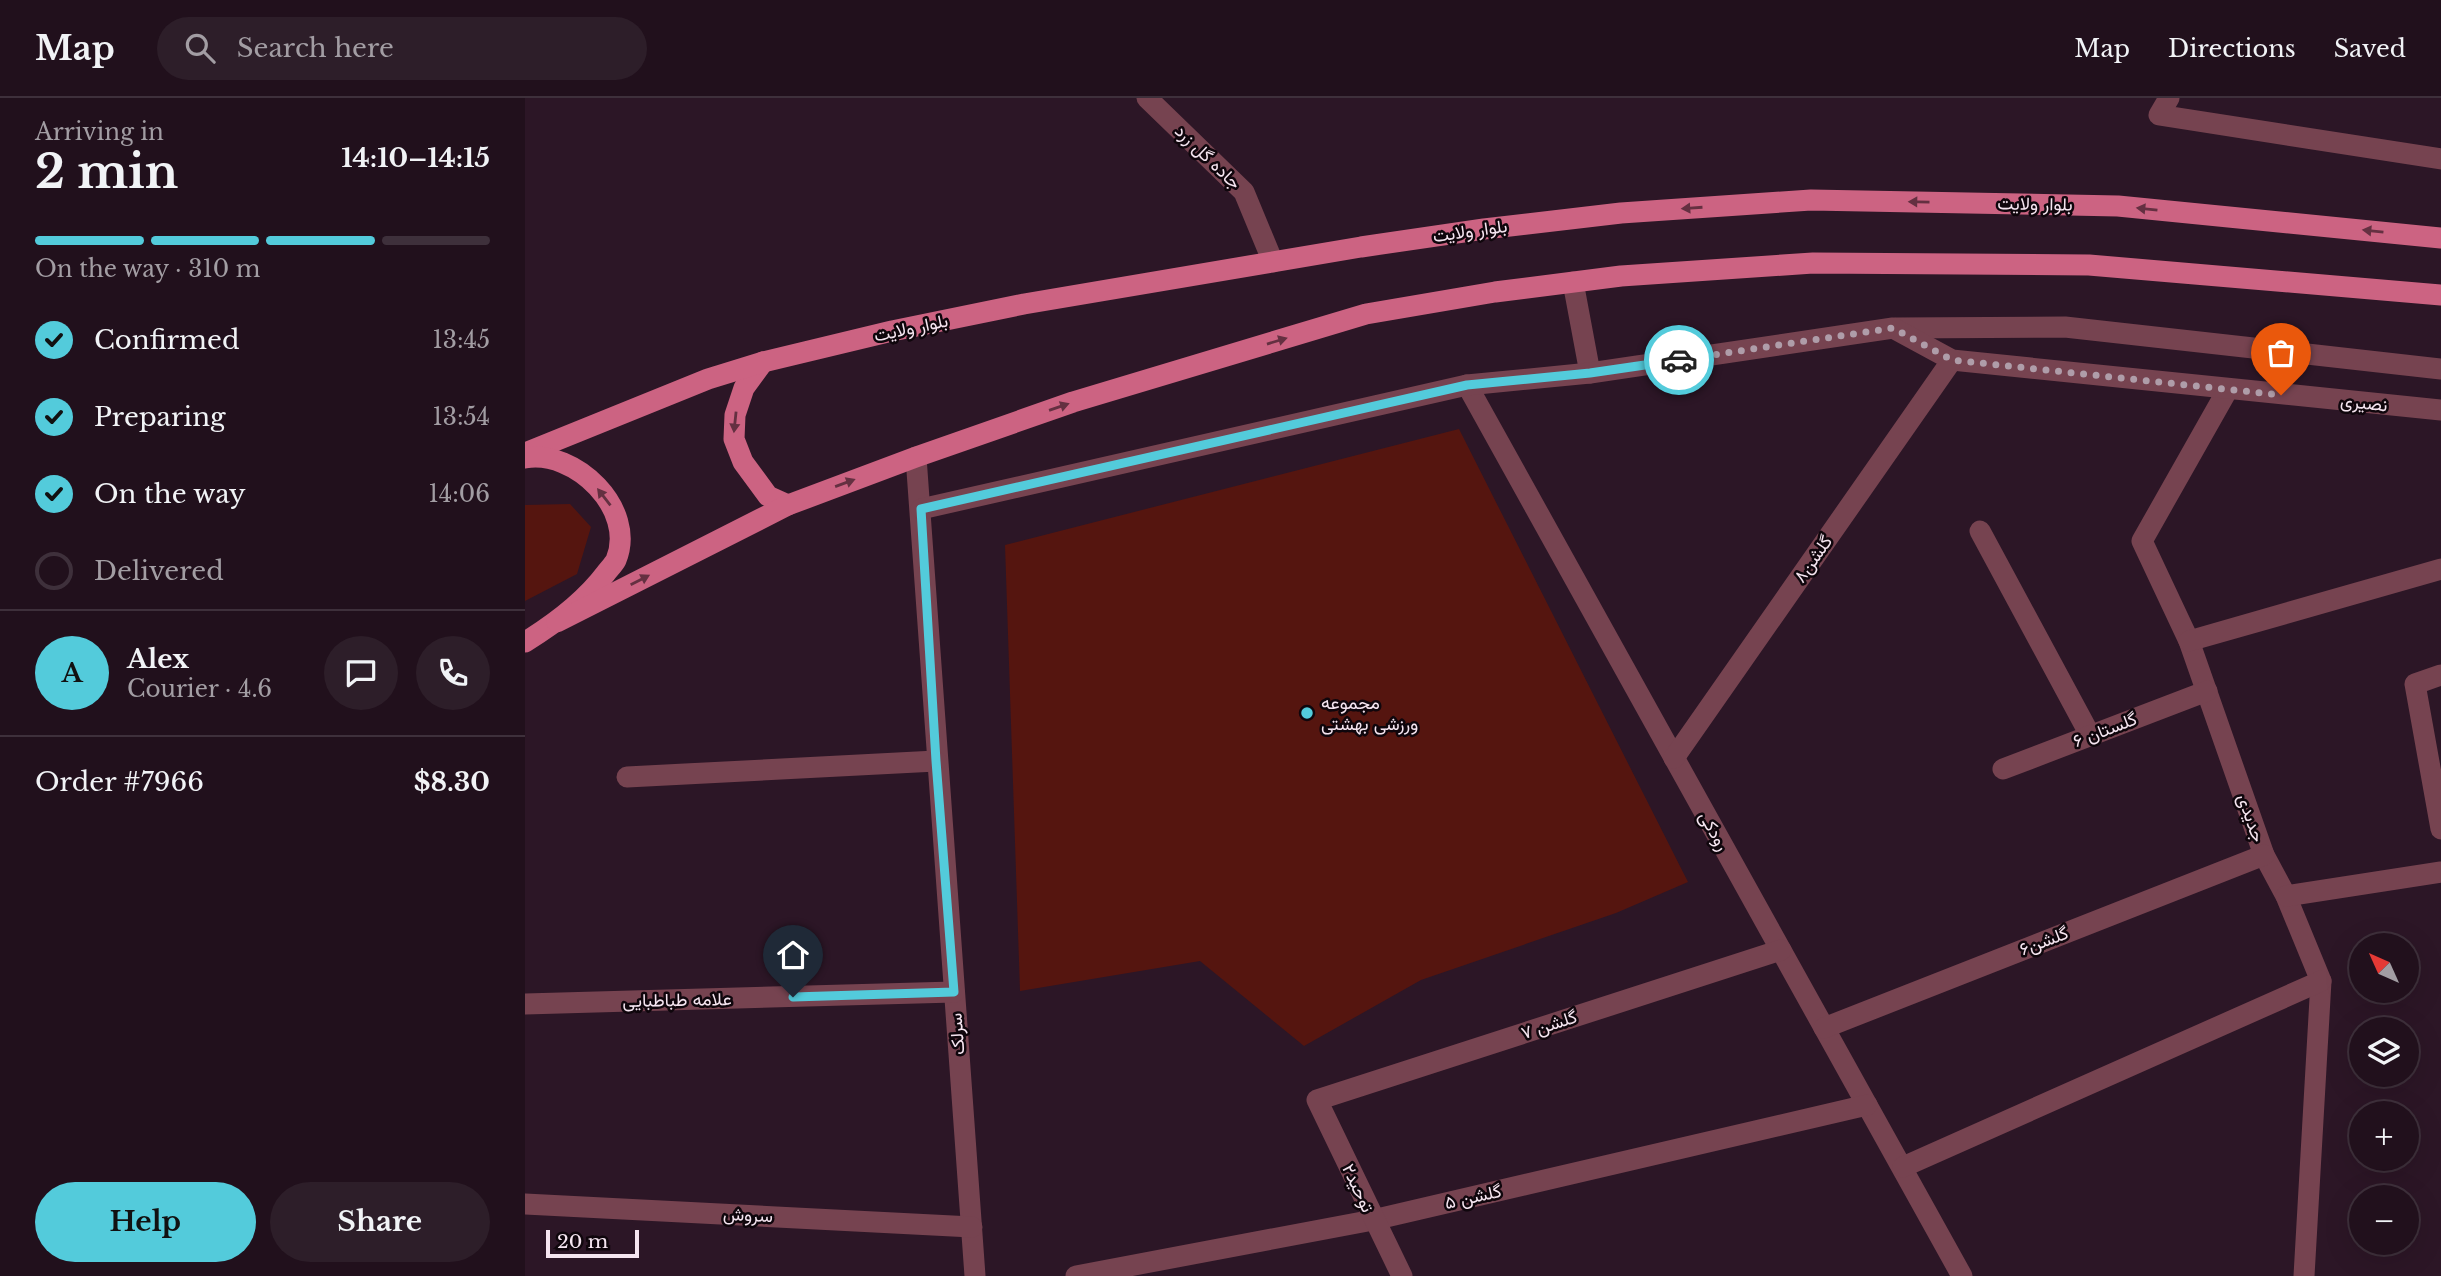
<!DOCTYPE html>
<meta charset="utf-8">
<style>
body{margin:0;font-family:"Libre Baskerville",Vazirmatn,serif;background:#2d1e29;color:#f1f3f6;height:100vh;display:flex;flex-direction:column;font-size:26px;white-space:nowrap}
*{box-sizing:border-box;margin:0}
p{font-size:23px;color:#a29da3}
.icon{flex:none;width:38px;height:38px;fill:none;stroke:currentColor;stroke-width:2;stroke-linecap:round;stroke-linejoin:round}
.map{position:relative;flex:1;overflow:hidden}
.side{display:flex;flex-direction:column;background:#21101c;width:525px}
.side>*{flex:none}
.needle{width:46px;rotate:315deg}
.tools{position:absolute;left:1824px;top:835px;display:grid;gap:14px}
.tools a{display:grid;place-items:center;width:70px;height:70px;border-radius:50%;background:#21101c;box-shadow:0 7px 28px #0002,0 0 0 2px #3e303b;font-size:35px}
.scale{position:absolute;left:21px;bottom:18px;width:93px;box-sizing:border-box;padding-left:7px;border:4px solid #f5e5f0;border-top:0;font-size:19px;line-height:24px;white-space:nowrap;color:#f5e5f0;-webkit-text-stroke:5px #0f060c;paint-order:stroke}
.pin{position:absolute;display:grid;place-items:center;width:60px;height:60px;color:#fff;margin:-72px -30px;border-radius:50% 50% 50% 0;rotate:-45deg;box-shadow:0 0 7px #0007}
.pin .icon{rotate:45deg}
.courier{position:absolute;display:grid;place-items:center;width:70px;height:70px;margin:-35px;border:5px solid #53cbdb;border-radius:50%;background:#fff;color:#222;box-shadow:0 2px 9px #0007}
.headline em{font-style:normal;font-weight:700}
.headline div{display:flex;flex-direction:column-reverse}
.headline{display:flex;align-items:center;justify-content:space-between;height:119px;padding:0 35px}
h1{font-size:46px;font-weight:700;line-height:52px}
.bar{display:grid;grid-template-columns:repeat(4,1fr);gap:10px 7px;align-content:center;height:84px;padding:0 35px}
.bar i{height:9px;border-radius:5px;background:#3e303b}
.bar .on{background:#53cbdb}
.bar p{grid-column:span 4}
.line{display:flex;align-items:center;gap:18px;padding:0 35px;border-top:2px solid #3e303b}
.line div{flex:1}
.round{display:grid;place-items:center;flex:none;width:74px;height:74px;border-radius:37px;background:#2d1e29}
ol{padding:0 35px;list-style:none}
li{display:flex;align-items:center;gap:21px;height:77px}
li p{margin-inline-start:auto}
li .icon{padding:7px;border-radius:50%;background:#53cbdb;color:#111;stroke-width:4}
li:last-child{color:#a29da3}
li i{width:38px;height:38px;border:4px solid #3e303b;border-radius:50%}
.cta{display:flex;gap:14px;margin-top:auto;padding:14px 35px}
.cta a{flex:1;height:80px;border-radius:42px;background:#53cbdb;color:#111;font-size:28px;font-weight:700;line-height:80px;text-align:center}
.cta a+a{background:#2d1e29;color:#f1f3f6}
header{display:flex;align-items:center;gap:42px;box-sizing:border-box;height:98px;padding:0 35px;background:#21101c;border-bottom:2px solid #3e303b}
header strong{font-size:33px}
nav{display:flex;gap:38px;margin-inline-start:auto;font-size:24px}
.search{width:490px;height:63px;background:#2d1e29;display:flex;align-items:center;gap:18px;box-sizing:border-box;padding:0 24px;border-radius:38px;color:#a29da3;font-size:26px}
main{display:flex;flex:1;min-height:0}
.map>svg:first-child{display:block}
.green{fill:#55150f}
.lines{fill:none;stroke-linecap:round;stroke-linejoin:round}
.minor{stroke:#764350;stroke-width:21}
.major{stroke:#cc6382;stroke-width:21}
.oneway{fill:#643041}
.done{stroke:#af9da9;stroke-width:7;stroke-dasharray:0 12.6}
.route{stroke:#53cbdb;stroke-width:9}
.poi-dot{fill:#53cbdb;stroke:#0f060c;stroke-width:2.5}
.labels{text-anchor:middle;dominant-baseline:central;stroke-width:5;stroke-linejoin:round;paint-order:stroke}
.street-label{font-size:18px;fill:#f5e5f0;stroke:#0f060c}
.poi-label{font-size:18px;fill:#f5e5f0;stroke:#0f060c;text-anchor:start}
</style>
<header>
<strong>Map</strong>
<div class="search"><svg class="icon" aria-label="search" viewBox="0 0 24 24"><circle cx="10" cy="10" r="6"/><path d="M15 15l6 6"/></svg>Search here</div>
<nav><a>Map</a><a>Directions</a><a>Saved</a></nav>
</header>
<main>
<section class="side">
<div class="headline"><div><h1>2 min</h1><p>Arriving in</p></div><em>14:10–14:15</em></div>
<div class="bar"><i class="on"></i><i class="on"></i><i class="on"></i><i></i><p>On the way · 310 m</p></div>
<ol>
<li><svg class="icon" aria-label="check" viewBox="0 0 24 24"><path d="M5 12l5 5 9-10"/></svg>Confirmed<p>13:45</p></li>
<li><svg class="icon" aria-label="check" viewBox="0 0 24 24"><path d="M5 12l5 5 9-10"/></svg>Preparing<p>13:54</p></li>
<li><svg class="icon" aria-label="check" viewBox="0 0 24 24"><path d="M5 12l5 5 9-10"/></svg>On the way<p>14:06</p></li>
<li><i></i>Delivered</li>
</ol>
<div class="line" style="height:126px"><b class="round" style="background:#53cbdb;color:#111">A</b><div><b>Alex</b><p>Courier · 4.6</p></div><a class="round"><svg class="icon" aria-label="chat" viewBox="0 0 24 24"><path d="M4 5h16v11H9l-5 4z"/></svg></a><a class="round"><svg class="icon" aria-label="phone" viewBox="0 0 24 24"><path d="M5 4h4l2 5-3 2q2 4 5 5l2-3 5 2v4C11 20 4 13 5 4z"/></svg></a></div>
<div class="line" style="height:91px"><div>Order #7966</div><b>$8.30</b></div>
<div class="cta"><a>Help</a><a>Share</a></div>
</section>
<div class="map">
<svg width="1916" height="1178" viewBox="0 0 1916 1178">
<rect width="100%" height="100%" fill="#2c1626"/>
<!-- green -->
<g class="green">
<polygon points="934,331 1163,784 1091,815 896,882 779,948 675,863 495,893 480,447"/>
<polygon points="45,406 66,429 52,476 0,503 0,407"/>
</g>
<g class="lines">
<!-- minor -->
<g class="minor">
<polyline points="622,0 719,94 748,164"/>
<polyline points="1644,0 1634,17 1916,61"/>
<polyline points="1048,184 1065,275"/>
<polyline points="1371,230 1540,229 1916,271"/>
<polyline points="942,287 1437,1178"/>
<polyline points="1703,291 1617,443 1664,543 1739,757 1761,798 1796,883 1779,1178"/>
<polyline points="391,359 450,1178"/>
<polyline points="396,411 942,287 1065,275 1368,230 1427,262 1916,312"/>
<polyline points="1455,433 1565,637"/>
<polyline points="1664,543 1916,471"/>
<polyline points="1916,577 1890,586 1916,731"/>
<polyline points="1149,660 1427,262"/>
<polyline points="1478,671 1682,593"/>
<polyline points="102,679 411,663"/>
<polyline points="1761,798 1916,774"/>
<polyline points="0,906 429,894"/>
<polyline points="1299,930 1739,757"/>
<polyline points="1378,1069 1796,883"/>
<polyline points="0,1106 447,1129"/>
<polyline points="551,1178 848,1122 1342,1007"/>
<polyline points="877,1178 792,1002 1256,852"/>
</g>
<!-- major -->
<g class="major">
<polyline points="238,264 219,290 210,317 209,341 218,364 243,398 263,407"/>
<polyline points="0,355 183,281 238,264 367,233 499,206 836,149 959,131 1096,115 1286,102 1593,108 1916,140"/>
<path d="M0,360C50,351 112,411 91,462C89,466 84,471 81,475C59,504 31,525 0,544"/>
<polyline points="32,524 263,407 391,359 548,304 841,216 970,194 1096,178 1288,165 1564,167 1916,197"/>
</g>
</g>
<!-- one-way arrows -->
<defs><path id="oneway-solid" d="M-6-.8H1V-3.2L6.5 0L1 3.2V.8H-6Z" transform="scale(1.75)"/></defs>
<g class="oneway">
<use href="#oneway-solid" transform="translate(1394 104) rotate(-179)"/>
<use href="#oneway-solid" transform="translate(1167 110) rotate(176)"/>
<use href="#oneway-solid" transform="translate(1622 111) rotate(-174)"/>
<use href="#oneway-solid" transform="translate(1848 133) rotate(-174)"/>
<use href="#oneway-solid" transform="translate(752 243) rotate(-17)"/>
<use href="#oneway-solid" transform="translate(534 309) rotate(-19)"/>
<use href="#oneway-solid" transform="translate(210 324) rotate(96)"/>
<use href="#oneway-solid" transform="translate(320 385) rotate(-20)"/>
<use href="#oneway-solid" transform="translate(79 399) rotate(-128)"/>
<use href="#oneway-solid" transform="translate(115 482) rotate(-27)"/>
</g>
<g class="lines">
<!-- done -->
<polyline class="done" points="1154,262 1368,230 1427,262 1756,297"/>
<!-- route -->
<polyline class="route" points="268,899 429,894 411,663 396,411 942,287 1065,275 1154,262"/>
</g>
<!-- markers -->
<circle class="poi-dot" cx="782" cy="615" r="7"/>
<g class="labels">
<!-- street labels -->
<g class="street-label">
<text transform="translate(683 59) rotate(44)">جاده گل زرد</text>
<text transform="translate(1510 106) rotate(1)">بلوار ولایت</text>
<text transform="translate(945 133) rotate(-8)">بلوار ولایت</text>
<text transform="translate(386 230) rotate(-12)">بلوار ولایت</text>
<text transform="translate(1839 305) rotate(6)">نصیری</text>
<text transform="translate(1288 461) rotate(-55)">گلشن۸</text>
<text transform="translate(1580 632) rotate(-21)">گلستان ۶</text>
<text transform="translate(1726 720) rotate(71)">جدیدی</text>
<text transform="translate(1189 733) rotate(61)">رودکی</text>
<text transform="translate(1519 843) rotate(-21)">گلشن۶</text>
<text transform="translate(152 902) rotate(-1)">علامه طباطبایی</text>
<text transform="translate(1024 927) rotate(-18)">گلشن ۷</text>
<text transform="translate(432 936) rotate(-94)">سرلک</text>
<text transform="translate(833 1090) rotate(65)">توحید۲</text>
<text transform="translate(948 1099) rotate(-13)">گلشن ۵</text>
<text transform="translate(223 1117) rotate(3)">سروش</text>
</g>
<!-- poi labels -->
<g class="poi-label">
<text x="796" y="605">مجموعه<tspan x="796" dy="21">ورزشی بهشتی</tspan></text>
</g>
</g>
</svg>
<div class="tools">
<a><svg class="needle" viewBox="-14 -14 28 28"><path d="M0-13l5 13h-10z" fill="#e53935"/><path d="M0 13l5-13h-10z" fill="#a29da3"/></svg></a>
<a><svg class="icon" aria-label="layers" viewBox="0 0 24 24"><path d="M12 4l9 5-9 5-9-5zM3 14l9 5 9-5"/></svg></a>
<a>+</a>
<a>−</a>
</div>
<div class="scale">20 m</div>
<div class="pin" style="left:1756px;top:297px;background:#ea580c"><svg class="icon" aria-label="bag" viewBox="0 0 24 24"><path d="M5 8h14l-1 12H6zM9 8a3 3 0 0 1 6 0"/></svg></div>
<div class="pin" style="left:268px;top:899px;background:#1f2937"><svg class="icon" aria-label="home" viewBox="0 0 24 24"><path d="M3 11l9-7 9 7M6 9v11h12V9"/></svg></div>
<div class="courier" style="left:1154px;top:262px"><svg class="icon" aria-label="car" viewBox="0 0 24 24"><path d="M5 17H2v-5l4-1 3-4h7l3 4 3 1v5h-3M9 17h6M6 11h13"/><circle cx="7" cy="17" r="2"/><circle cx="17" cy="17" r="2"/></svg></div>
</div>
</main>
